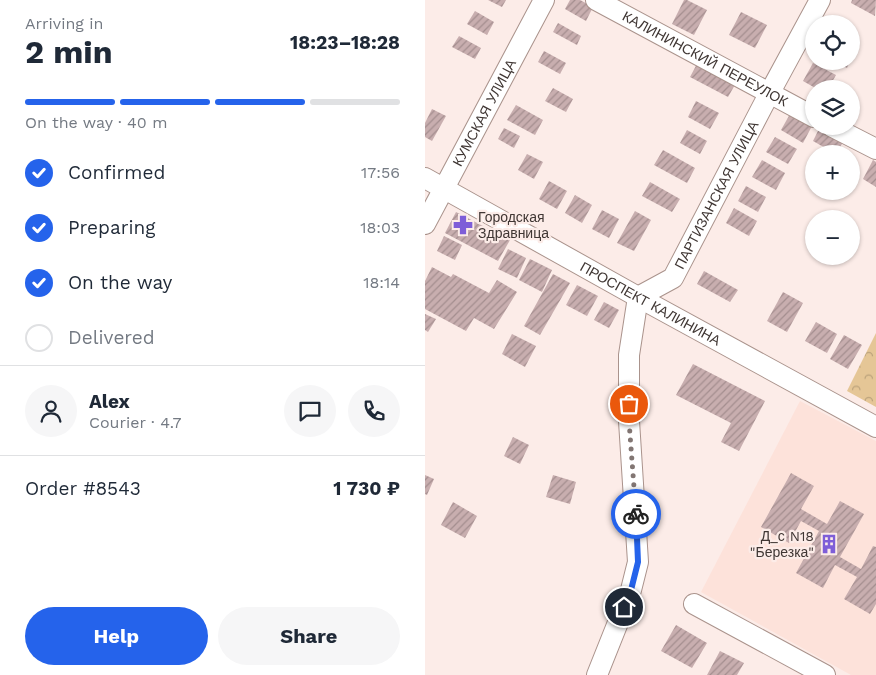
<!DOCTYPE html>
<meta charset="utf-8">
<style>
body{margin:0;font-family:"Work Sans",sans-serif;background:#f6f6f7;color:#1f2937;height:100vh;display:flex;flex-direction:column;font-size:19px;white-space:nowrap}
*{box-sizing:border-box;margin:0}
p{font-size:16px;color:#747a83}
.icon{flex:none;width:28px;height:28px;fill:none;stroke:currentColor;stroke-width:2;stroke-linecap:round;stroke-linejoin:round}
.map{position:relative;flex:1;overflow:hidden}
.sheet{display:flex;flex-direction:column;background:#fff;width:425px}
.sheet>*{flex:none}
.tools{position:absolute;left:380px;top:15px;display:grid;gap:10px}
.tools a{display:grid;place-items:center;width:55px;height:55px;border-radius:50%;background:#fff;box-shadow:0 1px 4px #0004;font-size:25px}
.pin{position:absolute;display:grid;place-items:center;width:42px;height:42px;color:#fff;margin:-21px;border:2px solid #fff;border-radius:50%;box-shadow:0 1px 5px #0007}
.courier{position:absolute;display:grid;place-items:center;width:50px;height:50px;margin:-25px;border:4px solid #2563eb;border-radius:50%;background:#fff;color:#222;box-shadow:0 1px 6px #0007}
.head em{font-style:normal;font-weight:700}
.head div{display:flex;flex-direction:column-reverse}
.head{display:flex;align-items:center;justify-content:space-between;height:85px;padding:0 25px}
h1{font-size:32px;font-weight:700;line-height:38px}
.bar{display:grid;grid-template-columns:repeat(4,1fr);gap:8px 5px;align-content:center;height:60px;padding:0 25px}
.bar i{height:6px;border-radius:4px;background:#e0e1e3}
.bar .current{background:#2563eb}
.bar p{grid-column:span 4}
.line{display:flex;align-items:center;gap:12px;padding:0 25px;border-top:1px solid #e0e1e3}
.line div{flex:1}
.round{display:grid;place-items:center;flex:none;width:52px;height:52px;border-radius:26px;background:#f6f6f7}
ol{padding:0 25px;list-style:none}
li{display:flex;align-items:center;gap:15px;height:55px}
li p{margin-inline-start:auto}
li .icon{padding:5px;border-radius:50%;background:#2563eb;color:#fff;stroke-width:4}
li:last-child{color:#747a83}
li i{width:28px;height:28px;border:2px solid #e0e1e3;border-radius:50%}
.primary-button{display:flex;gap:10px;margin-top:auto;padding:10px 25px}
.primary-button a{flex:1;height:58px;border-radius:30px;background:#2563eb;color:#fff;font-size:20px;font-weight:700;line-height:58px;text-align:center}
.primary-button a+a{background:#f6f6f7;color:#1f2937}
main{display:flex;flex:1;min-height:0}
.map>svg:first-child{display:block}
.built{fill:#fde2da}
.park{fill:url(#park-crowns)}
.building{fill:url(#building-hatch)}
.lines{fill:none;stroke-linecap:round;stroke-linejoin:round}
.minor-casing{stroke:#aa938c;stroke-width:22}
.minor{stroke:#fff;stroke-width:20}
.done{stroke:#827673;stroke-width:5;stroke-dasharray:0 9}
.route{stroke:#2563eb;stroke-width:6}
.labels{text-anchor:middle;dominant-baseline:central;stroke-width:4.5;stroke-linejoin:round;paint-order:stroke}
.street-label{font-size:14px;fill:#403734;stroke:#fcece8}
.poi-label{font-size:14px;fill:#403734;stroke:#fcece8;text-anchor:start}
</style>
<main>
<section class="sheet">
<div class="head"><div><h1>2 min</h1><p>Arriving in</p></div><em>18:23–18:28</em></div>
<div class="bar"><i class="current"></i><i class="current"></i><i class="current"></i><i></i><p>On the way · 40 m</p></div>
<ol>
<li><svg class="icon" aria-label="check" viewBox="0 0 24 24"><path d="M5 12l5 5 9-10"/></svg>Confirmed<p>17:56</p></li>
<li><svg class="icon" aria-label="check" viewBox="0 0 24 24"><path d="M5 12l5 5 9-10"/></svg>Preparing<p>18:03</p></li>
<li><svg class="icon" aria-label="check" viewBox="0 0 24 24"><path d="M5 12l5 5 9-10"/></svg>On the way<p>18:14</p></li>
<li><i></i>Delivered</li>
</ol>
<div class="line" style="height:90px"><a class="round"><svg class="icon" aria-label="person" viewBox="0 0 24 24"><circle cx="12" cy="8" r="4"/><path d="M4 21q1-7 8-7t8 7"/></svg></a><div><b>Alex</b><p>Courier · 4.7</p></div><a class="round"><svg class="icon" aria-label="chat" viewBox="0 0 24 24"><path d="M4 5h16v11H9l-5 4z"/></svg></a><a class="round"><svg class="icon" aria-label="phone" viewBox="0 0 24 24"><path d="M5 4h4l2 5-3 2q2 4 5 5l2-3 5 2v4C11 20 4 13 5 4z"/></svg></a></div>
<div class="line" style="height:65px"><div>Order #8543</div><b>1 730 ₽</b></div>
<div class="primary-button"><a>Help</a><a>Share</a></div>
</section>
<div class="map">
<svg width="451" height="675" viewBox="0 0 451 675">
<defs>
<pattern id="park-crowns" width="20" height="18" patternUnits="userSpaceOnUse" patternTransform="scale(1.25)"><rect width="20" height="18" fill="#e5c696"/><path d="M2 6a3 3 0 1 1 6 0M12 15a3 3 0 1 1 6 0" fill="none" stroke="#bba27b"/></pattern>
<pattern id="building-hatch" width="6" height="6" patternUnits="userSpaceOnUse" patternTransform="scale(1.25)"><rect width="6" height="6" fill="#c8aeaf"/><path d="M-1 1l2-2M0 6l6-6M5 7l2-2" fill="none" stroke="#a48e8f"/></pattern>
</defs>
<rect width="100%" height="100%" fill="#fcece8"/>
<!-- built -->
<polygon class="built" points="375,401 451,441 451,675 426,675 276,592"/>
<!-- park -->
<polygon class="park" points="451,333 451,407 422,391"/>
<!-- building -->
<g class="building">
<polygon points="63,0 81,0 77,7"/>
<polygon points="145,0 155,0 168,7 161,21 140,9"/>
<polygon points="259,0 262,0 282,10 269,35 247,24"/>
<polygon points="427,0 451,0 450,16 426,3"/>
<polygon points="50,11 69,22 62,35 42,24"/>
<polygon points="316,12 342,25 330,48 304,35"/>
<polygon points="133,23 156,36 152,45 128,32"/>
<polygon points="34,36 56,48 50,59 27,47"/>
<polygon points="426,44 433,47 426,60"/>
<polygon points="119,51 141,63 135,74 113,62"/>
<polygon points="409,61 425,61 422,68"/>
<polygon points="273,62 311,83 303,97 265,77"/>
<polygon points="388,63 411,75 403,89 392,89 378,81"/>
<polygon points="128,88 148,99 141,112 120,101"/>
<polygon points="271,101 294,113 285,129 263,117"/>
<polygon points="91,105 118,120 110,135 82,120"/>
<polygon points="7,109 21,116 7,141 0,137 0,123"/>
<polygon points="365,114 387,126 378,143 356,130"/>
<polygon points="79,128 95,136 89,148 73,139"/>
<polygon points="394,129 418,142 411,154 388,141"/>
<polygon points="262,130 282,141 275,154 255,143"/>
<polygon points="350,137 372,149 363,164 341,152"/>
<polygon points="238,150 270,168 262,183 229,165"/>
<polygon points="102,154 118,162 109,179 93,170"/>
<polygon points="337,160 360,173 351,190 327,177"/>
<polygon points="448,160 451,162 451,187 438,179"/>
<polygon points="124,181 142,191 132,209 114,199"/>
<polygon points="225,182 255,199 247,212 217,196"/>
<polygon points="321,186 341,197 333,212 313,201"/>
<polygon points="150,195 167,205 157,223 140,213"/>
<polygon points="309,208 332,221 324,236 301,223"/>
<polygon points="177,210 194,219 184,238 167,229"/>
<polygon points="210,211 226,220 209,251 192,243"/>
<polygon points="31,212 85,240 73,261 20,233"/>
<polygon points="19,236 37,245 30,260 12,251"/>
<polygon points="83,249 101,258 92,278 73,269"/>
<polygon points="105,259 127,270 117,292 94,280"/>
<polygon points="7,267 26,277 28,274 64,293 72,280 92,292 69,329 49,318 41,331 0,309 0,281"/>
<polygon points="279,271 313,290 305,302 272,284"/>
<polygon points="128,274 145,283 115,335 99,326"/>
<polygon points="152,285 173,296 162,316 141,305"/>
<polygon points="358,292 378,303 362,332 342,321"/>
<polygon points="179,302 194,310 184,328 169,320"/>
<polygon points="0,314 11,319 3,332 0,330"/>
<polygon points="391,322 412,334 402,353 380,341"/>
<polygon points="87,334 111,346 100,367 77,354"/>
<polygon points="419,335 437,345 423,369 405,359"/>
<polygon points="268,364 340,401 314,451 296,442 306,423 251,395"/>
<polygon points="88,437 104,445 95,464 79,456"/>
<polygon points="366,473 389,486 376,509 402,524 415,501 439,514 415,557 436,569 448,546 451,547 451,604 445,614 419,599 432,577 410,565 398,588 371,573 394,531 376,521 364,543 336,527"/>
<polygon points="0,475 9,479 2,495 0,494"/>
<polygon points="128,475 151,482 145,504 121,497"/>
<polygon points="28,502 52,516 40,538 16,525"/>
<polygon points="251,625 282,643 267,668 236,651"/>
<polygon points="295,651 319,663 312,675 282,675"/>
</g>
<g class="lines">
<defs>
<g id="minor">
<path id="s1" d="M171,0L389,117"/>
<polyline points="406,126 451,149"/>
<path id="s2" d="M0,178L213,297L451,427"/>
<path id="s3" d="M0,224L119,0"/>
<polyline points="269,604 400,675"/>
<path id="s4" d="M172,675L206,590L213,562L204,421V355L213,297L248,278L344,94L395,0"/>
</g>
</defs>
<!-- minor casing -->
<use href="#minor" class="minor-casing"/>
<!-- minor -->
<use href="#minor" class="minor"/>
</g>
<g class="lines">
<!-- done -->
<polyline class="done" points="204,404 204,421 211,514"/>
<!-- route -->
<polyline class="route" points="199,607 206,590 213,562 211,514"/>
</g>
<!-- icons -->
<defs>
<symbol id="pharmacy-bare" viewBox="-9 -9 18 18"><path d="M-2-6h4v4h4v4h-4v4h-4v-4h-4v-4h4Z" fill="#7e5ed8" stroke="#fcece8" stroke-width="2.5" paint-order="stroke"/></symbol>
<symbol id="building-bare" viewBox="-9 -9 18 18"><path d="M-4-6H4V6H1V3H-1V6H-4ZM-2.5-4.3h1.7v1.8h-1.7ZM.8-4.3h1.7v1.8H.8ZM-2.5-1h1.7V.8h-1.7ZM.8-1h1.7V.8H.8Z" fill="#7e5ed8" stroke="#fcece8" stroke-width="2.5" paint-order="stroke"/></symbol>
</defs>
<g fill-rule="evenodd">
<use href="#pharmacy-bare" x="24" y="211" width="28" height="28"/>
<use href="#building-bare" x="390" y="530" width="28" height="28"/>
</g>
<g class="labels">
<!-- street labels -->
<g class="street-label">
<text stroke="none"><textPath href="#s1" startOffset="124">КАЛИНИНСКИЙ ПЕРЕУЛОК</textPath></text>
<text stroke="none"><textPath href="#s3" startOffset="126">КУМСКАЯ УЛИЦА</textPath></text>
<text stroke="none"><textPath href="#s4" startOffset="520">ПАРТИЗАНСКАЯ УЛИЦА</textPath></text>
<text stroke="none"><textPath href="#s2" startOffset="258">ПРОСПЕКТ КАЛИНИНА</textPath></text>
</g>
<!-- poi labels -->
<g class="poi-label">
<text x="53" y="217">Городская<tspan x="53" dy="16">Здравница</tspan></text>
<text x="389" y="536" text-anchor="end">Д_с N18<tspan x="389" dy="16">"Березка"</tspan></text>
</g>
</g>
</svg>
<div class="tools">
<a><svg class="icon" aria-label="locate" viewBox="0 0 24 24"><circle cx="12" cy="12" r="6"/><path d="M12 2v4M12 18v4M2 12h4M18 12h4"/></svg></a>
<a><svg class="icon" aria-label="layers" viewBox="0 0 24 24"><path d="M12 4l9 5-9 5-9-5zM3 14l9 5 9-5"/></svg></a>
<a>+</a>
<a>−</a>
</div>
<div class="pin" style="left:204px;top:404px;background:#ea580c"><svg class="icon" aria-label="bag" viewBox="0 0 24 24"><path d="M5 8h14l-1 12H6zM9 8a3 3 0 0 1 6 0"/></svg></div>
<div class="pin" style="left:199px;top:607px;background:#1f2937"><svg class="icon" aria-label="home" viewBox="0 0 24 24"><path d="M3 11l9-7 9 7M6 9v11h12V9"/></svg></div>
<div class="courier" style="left:211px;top:514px"><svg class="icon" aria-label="bike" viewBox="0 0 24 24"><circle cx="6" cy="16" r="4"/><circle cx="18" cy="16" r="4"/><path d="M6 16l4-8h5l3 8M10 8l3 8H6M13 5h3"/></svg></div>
</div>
</main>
